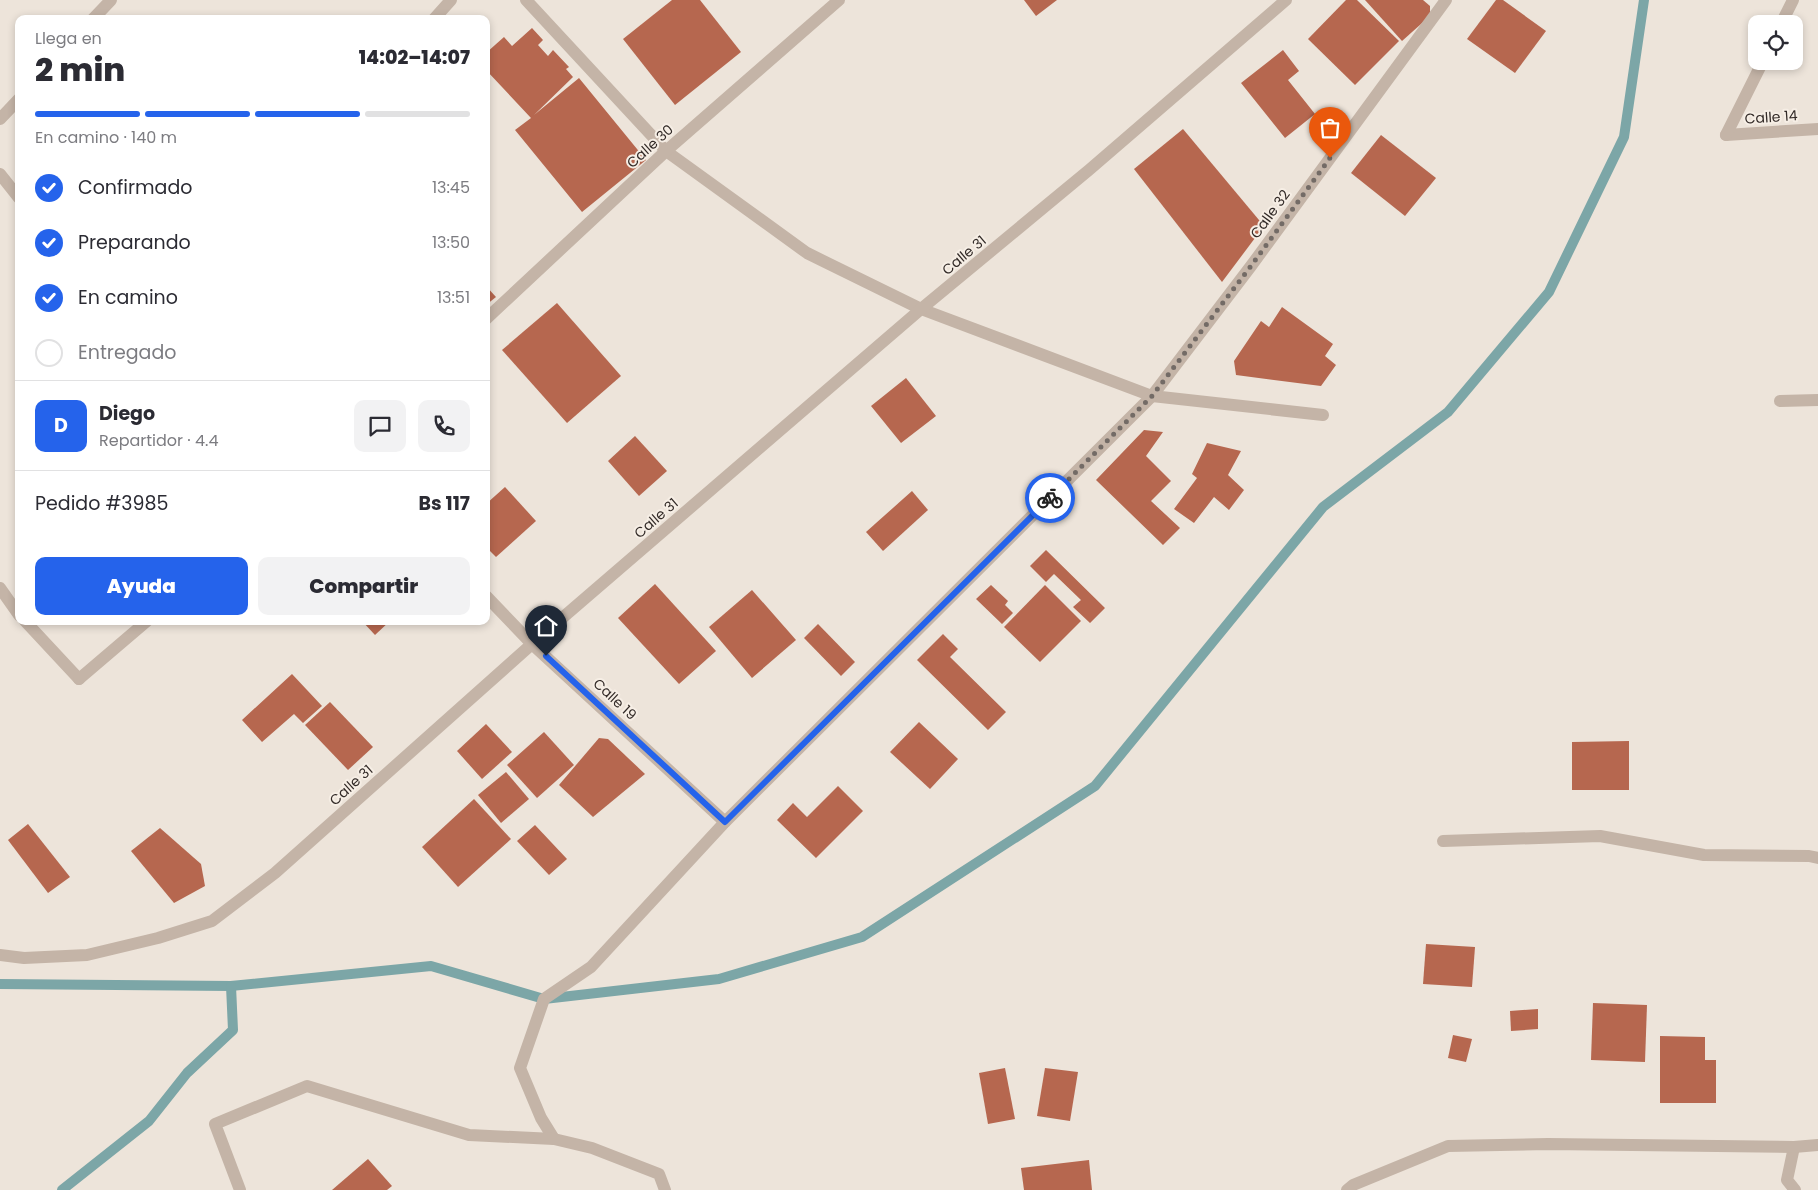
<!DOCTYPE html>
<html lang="es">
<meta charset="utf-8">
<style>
body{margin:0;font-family:Poppins,sans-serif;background:#f2f2f3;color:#2b2b33;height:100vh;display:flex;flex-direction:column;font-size:19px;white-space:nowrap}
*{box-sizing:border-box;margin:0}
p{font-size:16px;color:#7c7c81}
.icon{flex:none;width:28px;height:28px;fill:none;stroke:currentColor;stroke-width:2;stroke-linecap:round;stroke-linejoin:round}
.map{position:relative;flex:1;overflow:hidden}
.details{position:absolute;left:15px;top:15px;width:475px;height:610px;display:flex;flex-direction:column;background:#fff;border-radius:10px;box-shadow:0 2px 8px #0003}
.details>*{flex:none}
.controls{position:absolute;left:1748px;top:15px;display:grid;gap:10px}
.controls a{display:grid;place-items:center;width:55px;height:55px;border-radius:10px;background:#fff;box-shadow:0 2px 8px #0003;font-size:25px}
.pin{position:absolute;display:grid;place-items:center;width:42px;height:42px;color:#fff;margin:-51px -21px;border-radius:50% 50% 50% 0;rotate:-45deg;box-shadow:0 0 5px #0007}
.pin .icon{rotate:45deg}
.courier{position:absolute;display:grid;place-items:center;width:50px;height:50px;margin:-25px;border:4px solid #2563eb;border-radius:50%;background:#fff;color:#222;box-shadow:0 1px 6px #0007}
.head em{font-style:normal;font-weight:800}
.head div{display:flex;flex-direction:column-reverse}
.head{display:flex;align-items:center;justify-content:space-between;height:85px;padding:0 20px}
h1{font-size:32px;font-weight:800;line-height:38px}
.bar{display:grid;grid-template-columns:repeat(4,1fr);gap:8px 5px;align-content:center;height:60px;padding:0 20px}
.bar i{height:6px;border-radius:4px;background:#e1e1e2}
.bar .active{background:#2563eb}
.bar p{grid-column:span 4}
.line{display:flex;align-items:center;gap:12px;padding:0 20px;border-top:1px solid #e1e1e2}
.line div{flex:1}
.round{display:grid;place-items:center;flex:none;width:52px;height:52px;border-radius:10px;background:#f2f2f3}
ol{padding:0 20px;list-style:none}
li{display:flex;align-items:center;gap:15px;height:55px}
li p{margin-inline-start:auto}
li .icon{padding:5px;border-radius:50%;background:#2563eb;color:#fff;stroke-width:4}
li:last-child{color:#7c7c81}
li i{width:28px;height:28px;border:2px solid #e1e1e2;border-radius:50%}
.button{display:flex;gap:10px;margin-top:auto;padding:10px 20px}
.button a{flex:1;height:58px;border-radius:10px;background:#2563eb;color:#fff;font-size:20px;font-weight:800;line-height:58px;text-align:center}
.button a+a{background:#f2f2f3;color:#2b2b33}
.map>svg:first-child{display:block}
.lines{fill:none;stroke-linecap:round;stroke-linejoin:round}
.stream{stroke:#7ca6a7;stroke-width:10}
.building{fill:#b6674f}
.service{stroke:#c4b4a7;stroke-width:12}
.minor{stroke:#c4b4a7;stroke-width:12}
.done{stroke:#736b66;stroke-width:5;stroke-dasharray:0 9}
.route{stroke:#2563eb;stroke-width:6}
.labels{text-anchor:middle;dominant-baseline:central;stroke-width:4;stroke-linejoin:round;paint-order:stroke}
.street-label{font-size:14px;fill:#322a27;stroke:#f6eee5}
</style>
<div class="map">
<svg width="1818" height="1190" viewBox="0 0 1818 1190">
<rect width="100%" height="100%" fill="#ede4da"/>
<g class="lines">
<!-- stream -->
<g class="stream">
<polyline points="0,984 231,986 431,966 544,999 719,979 862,937 1095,786 1323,507 1448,412 1549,292 1624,137 1644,0"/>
<polyline points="62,1190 149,1121 187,1073 233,1030 231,986"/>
</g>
</g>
<!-- building -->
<g class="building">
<polygon points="672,0 700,0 741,52 675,105 623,39"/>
<polygon points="1024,0 1057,0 1036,16"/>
<polygon points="1346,0 1357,0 1399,41 1355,85 1308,39"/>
<polygon points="1365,0 1423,0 1430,6 1430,16 1402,41"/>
<polygon points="1496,0 1503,0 1546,31 1515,73 1467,39"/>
<polygon points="532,28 543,40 538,45 548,56 553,50 569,67 566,69 573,77 534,115 579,78 646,160 582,212 515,130 531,118 486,70 486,53 504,37 512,46"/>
<polygon points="1283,50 1299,71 1288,80 1315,114 1285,138 1241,83"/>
<polygon points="1183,129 1264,226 1222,282 1134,169"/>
<polygon points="1381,135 1436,178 1405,216 1351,173"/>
<polygon points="486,286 496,297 486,305"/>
<polygon points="557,303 621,376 567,423 502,350"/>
<polygon points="1282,307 1333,344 1325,356 1336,365 1321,386 1236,375 1234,361 1261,321 1269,327"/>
<polygon points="906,378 936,416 901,443 871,406"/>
<polygon points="1144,430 1163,432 1146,456 1171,481 1151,501 1180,528 1163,545 1096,480"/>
<polygon points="635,436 667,471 639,496 608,461"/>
<polygon points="1207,443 1241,451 1228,475 1244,490 1229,510 1214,497 1194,523 1174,509 1197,478 1192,474"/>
<polygon points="505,487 536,521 496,557 486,547 486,504"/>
<polygon points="912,491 928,510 883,551 866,532"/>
<polygon points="1046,550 1105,608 1090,623 1073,607 1081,600 1054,574 1046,582 1030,566"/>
<polygon points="655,584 716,651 679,684 618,618"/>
<polygon points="991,585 1008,601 1005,605 1013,613 1002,624 976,599"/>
<polygon points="1045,585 1081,621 1040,662 1004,627"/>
<polygon points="752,590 796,640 752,678 709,627"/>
<polygon points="362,621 390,621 375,635"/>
<polygon points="818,624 855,662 841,676 804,638"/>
<polygon points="943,634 958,649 950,657 1006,712 988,730 917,660"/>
<polygon points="292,674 322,706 303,723 294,714 262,742 242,720"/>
<polygon points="330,702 373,747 348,770 305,725"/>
<polygon points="919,722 958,759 930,789 890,752"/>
<polygon points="486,724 512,752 482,779 457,751"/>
<polygon points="544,732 574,765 537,798 507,765"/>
<polygon points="599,738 608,739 645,774 593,817 559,785"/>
<polygon points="1629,741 1629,790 1572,790 1572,742"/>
<polygon points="506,772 529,799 501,823 478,795"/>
<polygon points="838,786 863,811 816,858 777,820 793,803 807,817"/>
<polygon points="474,799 511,839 458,887 422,847"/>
<polygon points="28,824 70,877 48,893 8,840"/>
<polygon points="535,825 567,859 549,875 517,841"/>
<polygon points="160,828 201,864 205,886 174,903 131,851"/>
<polygon points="1426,944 1475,947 1472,987 1423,984"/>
<polygon points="1593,1003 1647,1005 1645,1062 1591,1060"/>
<polygon points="1538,1009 1538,1029 1511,1031 1510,1011"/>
<polygon points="1453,1035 1472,1039 1466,1062 1448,1058"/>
<polygon points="1660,1036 1705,1037 1705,1060 1716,1060 1716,1103 1660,1103"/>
<polygon points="1005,1068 1015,1119 988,1124 979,1073"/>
<polygon points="1045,1068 1078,1072 1070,1121 1037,1116"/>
<polygon points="368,1159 392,1186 387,1190 332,1190"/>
<polygon points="1089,1160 1092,1190 1024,1190 1021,1168"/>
</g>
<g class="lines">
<!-- service -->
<g class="service">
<polyline points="0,588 19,615"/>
<polyline points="25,621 79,679"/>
</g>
<!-- minor -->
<g class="minor">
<polyline points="526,0 666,151 807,253 921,309 1152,396 1323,415"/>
<polyline points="93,19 111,0"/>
<polyline points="434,19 451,0"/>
<polyline points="1781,24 1793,0"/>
<polyline points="0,119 19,99"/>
<polyline points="1726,135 1818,129"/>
<polyline points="1726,135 1763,61"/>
<polyline points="0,174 19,198"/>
<polyline points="486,319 666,151 839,0"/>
<polyline points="1780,401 1818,400"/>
<polyline points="486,596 532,644 725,822"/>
<polyline points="79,679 147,621"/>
<polyline points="1443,841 1600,836 1704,855 1809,856 1818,858"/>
<polyline points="0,955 24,958 87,955 158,938 212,921 275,873 532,644 921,309 1089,170 1286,0"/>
<polyline points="554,1139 541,1118 520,1068 544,999 591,967 725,822 1152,396 1251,266 1446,0"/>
<polyline points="1794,1147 1787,1180 1795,1190"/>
<polyline points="240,1190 215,1124 307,1086 469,1135 554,1139 592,1148 659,1174 665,1190"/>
<polyline points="1347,1190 1353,1185 1448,1146 1548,1144 1794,1147 1818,1145"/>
</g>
</g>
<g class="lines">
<!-- done -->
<polyline class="done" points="1050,498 1152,396 1251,266 1330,158"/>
<!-- route -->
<polyline class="route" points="546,656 725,822 1050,498"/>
</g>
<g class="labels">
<!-- street labels -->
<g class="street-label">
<text transform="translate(1771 117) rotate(-4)">Calle 14</text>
<text transform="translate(650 146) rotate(-42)">Calle 30</text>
<text transform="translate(1270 214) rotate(-54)">Calle 32</text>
<text transform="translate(964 255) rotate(-40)">Calle 31</text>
<text transform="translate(656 518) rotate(-41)">Calle 31</text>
<text transform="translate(615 699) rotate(43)">Calle 19</text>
<text transform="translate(351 785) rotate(-42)">Calle 31</text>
</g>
</g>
</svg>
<div class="controls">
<a><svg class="icon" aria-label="locate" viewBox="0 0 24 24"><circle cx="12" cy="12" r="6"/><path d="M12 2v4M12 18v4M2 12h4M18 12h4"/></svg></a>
</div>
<div class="pin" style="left:1330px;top:158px;background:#ea580c"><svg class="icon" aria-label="bag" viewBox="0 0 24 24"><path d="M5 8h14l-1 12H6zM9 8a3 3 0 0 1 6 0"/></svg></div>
<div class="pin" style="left:546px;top:656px;background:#1f2937"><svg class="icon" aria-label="home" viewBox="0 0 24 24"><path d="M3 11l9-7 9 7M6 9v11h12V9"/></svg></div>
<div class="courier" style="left:1050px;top:498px"><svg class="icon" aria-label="bike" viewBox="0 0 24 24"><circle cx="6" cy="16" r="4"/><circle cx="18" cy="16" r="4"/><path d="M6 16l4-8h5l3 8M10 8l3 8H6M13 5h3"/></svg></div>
<section class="details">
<div class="head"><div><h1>2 min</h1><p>Llega en</p></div><em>14:02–14:07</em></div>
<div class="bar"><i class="active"></i><i class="active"></i><i class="active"></i><i></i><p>En camino · 140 m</p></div>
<ol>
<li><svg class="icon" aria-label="check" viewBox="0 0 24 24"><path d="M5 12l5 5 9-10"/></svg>Confirmado<p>13:45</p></li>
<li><svg class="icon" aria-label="check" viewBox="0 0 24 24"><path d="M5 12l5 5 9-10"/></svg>Preparando<p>13:50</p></li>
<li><svg class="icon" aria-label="check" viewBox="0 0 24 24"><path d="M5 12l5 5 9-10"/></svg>En camino<p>13:51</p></li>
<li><i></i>Entregado</li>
</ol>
<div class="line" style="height:90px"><b class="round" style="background:#2563eb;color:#fff">D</b><div><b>Diego</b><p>Repartidor · 4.4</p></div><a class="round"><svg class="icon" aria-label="chat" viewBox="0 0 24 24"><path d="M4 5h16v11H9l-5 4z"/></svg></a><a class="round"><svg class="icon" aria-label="phone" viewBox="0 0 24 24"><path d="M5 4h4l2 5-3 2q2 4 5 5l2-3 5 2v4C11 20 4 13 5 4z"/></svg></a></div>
<div class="line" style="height:65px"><div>Pedido #3985</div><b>Bs 117</b></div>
<div class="button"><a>Ayuda</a><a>Compartir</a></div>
</section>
</div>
